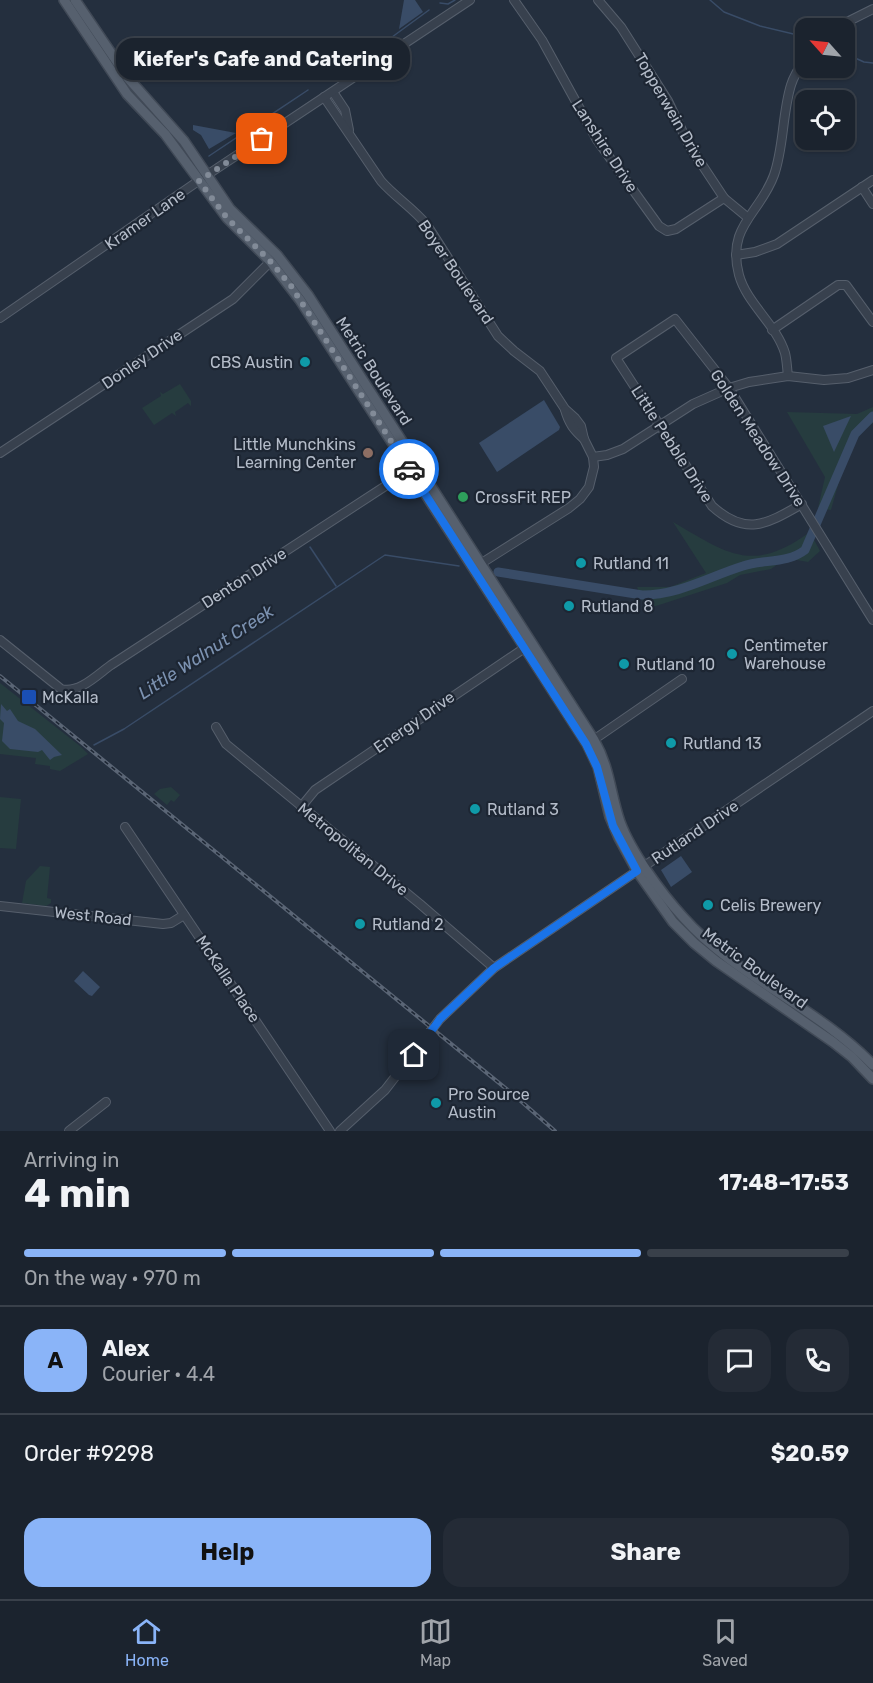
<!DOCTYPE html>
<meta charset="utf-8">
<style>
body{margin:0;font-family:Rubik,sans-serif;background:#242b36;color:#f1f3f6;height:100vh;display:flex;flex-direction:column;font-size:22px;white-space:nowrap}
*{box-sizing:border-box;margin:0}
p{font-size:20px;color:#a0a4aa}
.icon{flex:none;width:33px;height:33px;fill:none;stroke:currentColor;stroke-width:2;stroke-linecap:round;stroke-linejoin:round}
.map{position:relative;height:1131px;overflow:hidden}
.details{display:flex;flex-direction:column;background:#1b232e;flex:1}
.details>*{flex:none}
.needle{width:39px;rotate:297deg}
.buttons{position:absolute;left:795px;top:18px;display:grid;gap:12px}
.buttons a{display:grid;place-items:center;width:60px;height:60px;border-radius:12px;background:#1b232e;box-shadow:0 2px 4px #0004,0 0 0 2px #39404a;font-size:30px}
.pin{position:absolute;display:grid;place-items:center;width:51px;height:51px;color:#fff;margin:-26px;border-radius:12px;box-shadow:0 3px 9px #0006}
.courier{position:absolute;display:grid;place-items:center;width:60px;height:60px;margin:-30px;border:4px solid #1a73e8;border-radius:50%;background:#fff;color:#222;box-shadow:0 2px 8px #0007}
.bubble{position:absolute;height:42px;border-radius:18px;background:#1b232e;box-shadow:0 2px 4px #0004,0 0 0 2px #39404a;font-size:20px;font-weight:700;line-height:42px;text-align:center}
.head em{font-style:normal;font-weight:700}
.head div{display:flex;flex-direction:column-reverse}
.head{display:flex;align-items:center;justify-content:space-between;height:102px;padding:0 24px}
h1{font-size:39px;font-weight:700;line-height:45px}
.bar{display:grid;grid-template-columns:repeat(4,1fr);gap:9px 6px;align-content:center;height:72px;padding:0 24px}
.bar i{height:8px;border-radius:4px;background:#39404a}
.bar .active{background:#8ab4f8}
.bar p{grid-column:span 4}
.line{display:flex;align-items:center;gap:15px;padding:0 24px;border-top:2px solid #39404a}
.line div{flex:1}
.round{display:grid;place-items:center;flex:none;width:63px;height:63px;border-radius:18px;background:#242b36}
.cta{display:flex;gap:12px;margin-top:auto;padding:12px 24px}
.cta a{flex:1;height:69px;border-radius:18px;background:#8ab4f8;color:#111;font-size:24px;font-weight:700;line-height:69px;text-align:center}
.cta a+a{background:#242b36;color:#f1f3f6}
.dock{display:flex;justify-content:space-around;align-items:center;height:84px;border-top:2px solid #39404a;background:#1b232e;font-size:16px;color:#a0a4aa}
.dock a{display:grid;justify-items:center;gap:3px}
.dock .active{color:#8ab4f8}
.map>svg:first-child{display:block}
.green{fill:#263c3f}
.water{fill:#394c67}
.lines{fill:none;stroke-linecap:round;stroke-linejoin:round}
.stream{stroke:#394c67;stroke-width:1.5}
.river{stroke:#394c67;stroke-width:9}
.minor-casing{stroke:#565f6c;stroke-width:10}
.major-casing{stroke:#414a57;stroke-width:12}
.minor{stroke:#38414e;stroke-width:8}
.major{stroke:#56606e;stroke-width:9}
.rail-casing{stroke:#5a6575;stroke-width:4}
.rail{stroke:#1d2633;stroke-width:1.5;stroke-dasharray:4.5;stroke-linecap:butt}
.done{stroke:#828b98;stroke-width:6;stroke-dasharray:0 10.8}
.route{stroke:#1a73e8;stroke-width:8}
.culture-dot{fill:#0f9aa8;stroke:#1d2633;stroke-width:2}
.education-dot{fill:#8d6e63;stroke:#1d2633;stroke-width:2}
.leisure-dot{fill:#2e9e5b;stroke:#1d2633;stroke-width:2}
.transit-dot{fill:#1a4fb4;stroke:#1d2633;stroke-width:2}
.labels{text-anchor:middle;dominant-baseline:central;stroke-width:4.5;stroke-linejoin:round;paint-order:stroke}
.street-label{font-size:16px;fill:#b4bcc9;stroke:#1d2633}
.poi-label{font-size:16px;fill:#b4bcc9;stroke:#1d2633;text-anchor:start}
.water-label{font-size:18px;font-style:italic;fill:#7c92b1;stroke:#1d2633}
</style>
<div class="map">
<svg width="873" height="1131" viewBox="0 0 873 1131">
<rect width="100%" height="100%" fill="#242f3e"/>
<!-- green -->
<g class="green">
<polygon points="180,384 191,401 191,406 188,403 175,412 176,416 172,413 154,425 142,408 161,396 160,392 163,394"/>
<path d="M873,407V423C848,437 839,484 831,510L818,508L825,477L787,412L857,414Z"/>
<path d="M673,522C728,554 752,574 810,532L820,551L808,562L797,560L778,564L771,569L740,575L727,583L656,606L644,604L637,587H670L706,573Z"/>
<polygon points="0,683 80,746 88,754 60,771 50,769 50,766 35,764 36,758 0,754"/>
<polygon points="171,787 180,795 174,802 171,800 167,805 154,794 160,789"/>
<polygon points="0,797 21,799 16,849 0,848"/>
<polygon points="40,866 50,867 47,898 51,899 51,903 46,906 22,903 26,881"/>
</g>
<!-- water -->
<g class="water">
<polygon points="404,0 415,0 423,12 399,29"/>
<polygon points="193,125 236,133 209,149 201,135 193,130"/>
<polygon points="544,400 560,427 559,430 497,472 479,443"/>
<polygon points="851,416 834,452 823,426"/>
<polygon points="1,704 7,711 10,709 18,721 35,729 62,755 54,757 50,760 42,750 38,752 10,749 2,741 4,723 0,719"/>
<polygon points="681,856 692,872 671,887 661,870"/>
<polygon points="83,971 100,987 92,996 89,995 74,981"/>
</g>
<g class="lines">
<!-- stream -->
<g class="stream">
<polyline points="710,0 724,12 760,26 806,37"/>
<polyline points="440,3 448,4 455,0"/>
<polyline points="844,53 864,62 873,63"/>
<polyline points="337,73 351,67 429,10"/>
<polyline points="209,156 308,90"/>
<polyline points="310,547 336,586"/>
<polyline points="94,745 124,729 385,555 459,566"/>
</g>
<!-- river -->
<path class="river" d="M498,572L642,595C679,595 708,577 743,566C763,559 787,564 805,550L855,434L873,416"/>
<defs>
<g id="minor">
<polyline points="514,0 542,40 597,140 659,226 667,231 676,229 724,198"/>
<polyline points="598,0 621,27 668,101 689,145 724,198 747,217"/>
<polyline points="835,28 873,9"/>
<polyline points="333,92 345,110 349,130"/>
<path d="M324,97L381,181C395,197 413,208 427,225L498,336L514,351L540,371L565,409L575,418L581,426L584,439L593,457L594,467L589,487L580,499L569,508L477,566"/>
<polyline points="862,187 873,204"/>
<polyline points="736,255 755,252 777,244 873,180"/>
<polyline points="0,318 207,175 470,0"/>
<polyline points="772,330 838,285 846,285 873,322"/>
<path d="M788,376C787,369 787,361 785,353C776,324 747,304 739,275C726,226 760,214 774,175C784,147 782,114 791,85C794,75 800,66 806,57"/>
<path d="M565,410C569,424 574,430 584,439"/>
<polyline points="0,453 233,299 274,258"/>
<polyline points="593,457 607,455 623,449 693,404 729,388 749,382 788,376 824,380 848,378 873,370"/>
<path d="M802,504C767,524 746,537 712,506L616,358L675,319L729,388L873,620"/>
<path d="M0,640L61,689C79,694 97,675 111,665L413,468"/>
<polyline points="216,727 226,744 420,904 494,968"/>
<polyline points="589,743 682,679"/>
<polyline points="301,807 315,790 529,645"/>
<polyline points="125,827 330,1131"/>
<polyline points="0,906 163,924 171,923 184,915"/>
<polyline points="69,1131 106,1102"/>
<polyline points="340,1131 385,1090 440,1019 494,968 873,711"/>
</g>
<g id="major">
<polyline points="64,0 127,94 165,134 227,218 270,261 300,300 587,744 598,767 610,817 619,838 637,871 673,922 694,943 716,961 833,1042 852,1057 873,1079"/>
<path d="M75,0L128,78L184,141L230,209L277,255L308,295L594,740C610,768 610,793 620,822C631,852 661,893 683,917C736,977 817,1007 873,1065"/>
</g>
</defs>
<!-- minor casing -->
<use href="#minor" class="minor-casing"/>
<!-- major casing -->
<use href="#major" class="major-casing"/>
<!-- minor -->
<use href="#minor" class="minor"/>
<!-- major -->
<use href="#major" class="major"/>
<defs>
<polyline id="rail" points="0,676 515,1096 555,1131"/>
</defs>
<!-- rail casing -->
<use href="#rail" class="rail-casing"/>
<!-- rail -->
<use href="#rail" class="rail"/>
</g>
<g class="lines">
<!-- done -->
<polyline class="done" points="262,139 199,181 227,218 270,261 291,286 409,469"/>
<!-- route -->
<polyline class="route" points="409,469 586,744 597,767 613,826 637,871 494,968 440,1019 414,1055"/>
</g>
<!-- markers -->
<g class="culture-dot">
<circle cx="305" cy="362" r="6"/>
<circle cx="581" cy="563" r="6"/>
<circle cx="569" cy="606" r="6"/>
<circle cx="732" cy="654" r="6"/>
<circle cx="624" cy="664" r="6"/>
<circle cx="671" cy="743" r="6"/>
<circle cx="475" cy="809" r="6"/>
<circle cx="708" cy="905" r="6"/>
<circle cx="360" cy="924" r="6"/>
<circle cx="436" cy="1103" r="6"/>
</g>
<circle class="education-dot" cx="368" cy="453" r="6"/>
<circle class="leisure-dot" cx="463" cy="497" r="6"/>
<rect class="transit-dot" x="21" y="689" width="16" height="16" rx="3"/>
<g class="labels">
<!-- street labels -->
<g class="street-label">
<text transform="translate(671 110) rotate(60)">Topperwein Drive</text>
<text transform="translate(605 146) rotate(57)">Lanshire Drive</text>
<text transform="translate(145 219) rotate(-35)">Kramer Lane</text>
<text transform="translate(456 272) rotate(56)">Boyer Boulevard</text>
<text transform="translate(142 359) rotate(-34)">Donley Drive</text>
<text transform="translate(374 371) rotate(57)">Metric Boulevard</text>
<text transform="translate(758 438) rotate(57)">Golden Meadow Drive</text>
<text transform="translate(672 444) rotate(57)">Little Pebble Drive</text>
<text transform="translate(244 578) rotate(-33)">Denton Drive</text>
<text transform="translate(414 722) rotate(-35)">Energy Drive</text>
<text transform="translate(695 832) rotate(-34)">Rutland Drive</text>
<text transform="translate(353 849) rotate(39)">Metropolitan Drive</text>
<text transform="translate(93 916) rotate(6)">West Road</text>
<text transform="translate(755 968) rotate(36)">Metric Boulevard</text>
<text transform="translate(228 979) rotate(56)">McKalla Place</text>
</g>
<!-- poi labels -->
<g class="poi-label">
<text x="293" y="362" text-anchor="end">CBS Austin</text>
<text x="356" y="444" text-anchor="end">Little Munchkins<tspan x="356" dy="18">Learning Center</tspan></text>
<text x="475" y="497">CrossFit REP</text>
<text x="593" y="563">Rutland 11</text>
<text x="581" y="606">Rutland 8</text>
<text x="744" y="645">Centimeter<tspan x="744" dy="18">Warehouse</tspan></text>
<text x="636" y="664">Rutland 10</text>
<text x="42" y="697">McKalla</text>
<text x="683" y="743">Rutland 13</text>
<text x="487" y="809">Rutland 3</text>
<text x="720" y="905">Celis Brewery</text>
<text x="372" y="924">Rutland 2</text>
<text x="448" y="1094">Pro Source<tspan x="448" dy="18">Austin</tspan></text>
</g>
<!-- water labels -->
<g class="water-label">
<text transform="translate(206 652) rotate(-33)">Little Walnut Creek</text>
</g>
</g>
</svg>
<div class="buttons">
<a><svg class="needle" viewBox="-14 -14 28 28"><path d="M0-13l5 13h-10z" fill="#e53935"/><path d="M0 13l5-13h-10z" fill="#a0a4aa"/></svg></a>
<a><svg class="icon" aria-label="locate" viewBox="0 0 24 24"><circle cx="12" cy="12" r="6"/><path d="M12 2v4M12 18v4M2 12h4M18 12h4"/></svg></a>
</div>
<div class="pin" style="left:262px;top:139px;background:#ea580c"><svg class="icon" aria-label="bag" viewBox="0 0 24 24"><path d="M5 8h14l-1 12H6zM9 8a3 3 0 0 1 6 0"/></svg></div>
<div class="pin" style="left:414px;top:1055px;background:#1f2937"><svg class="icon" aria-label="home" viewBox="0 0 24 24"><path d="M3 11l9-7 9 7M6 9v11h12V9"/></svg></div>
<div class="courier" style="left:409px;top:469px"><svg class="icon" aria-label="car" viewBox="0 0 24 24"><path d="M5 17H2v-5l4-1 3-4h7l3 4 3 1v5h-3M9 17h6M6 11h13"/><circle cx="7" cy="17" r="2"/><circle cx="17" cy="17" r="2"/></svg></div>
<div class="bubble" style="left:116px;top:38px;width:294px">Kiefer's Cafe and Catering</div>
</div>
<section class="details">
<div class="head"><div><h1>4 min</h1><p>Arriving in</p></div><em>17:48–17:53</em></div>
<div class="bar"><i class="active"></i><i class="active"></i><i class="active"></i><i></i><p>On the way · 970 m</p></div>
<div class="line" style="height:108px"><b class="round" style="background:#8ab4f8;color:#111">A</b><div><b>Alex</b><p>Courier · 4.4</p></div><a class="round"><svg class="icon" aria-label="chat" viewBox="0 0 24 24"><path d="M4 5h16v11H9l-5 4z"/></svg></a><a class="round"><svg class="icon" aria-label="phone" viewBox="0 0 24 24"><path d="M5 4h4l2 5-3 2q2 4 5 5l2-3 5 2v4C11 20 4 13 5 4z"/></svg></a></div>
<div class="line" style="height:78px"><div>Order #9298</div><b>$20.59</b></div>
<div class="cta"><a>Help</a><a>Share</a></div>
</section>
<nav class="dock">
<a class="active"><svg class="icon" aria-label="home" viewBox="0 0 24 24"><path d="M3 11l9-7 9 7M6 9v11h12V9"/></svg>Home</a>
<a><svg class="icon" aria-label="map" viewBox="0 0 24 24"><path d="M3 6l6-2 6 2 6-2v14l-6 2-6-2-6 2zM9 4v14M15 6v14"/></svg>Map</a>
<a><svg class="icon" aria-label="saved" viewBox="0 0 24 24"><path d="M7 4h10v16l-5-4-5 4z"/></svg>Saved</a>
</nav>
